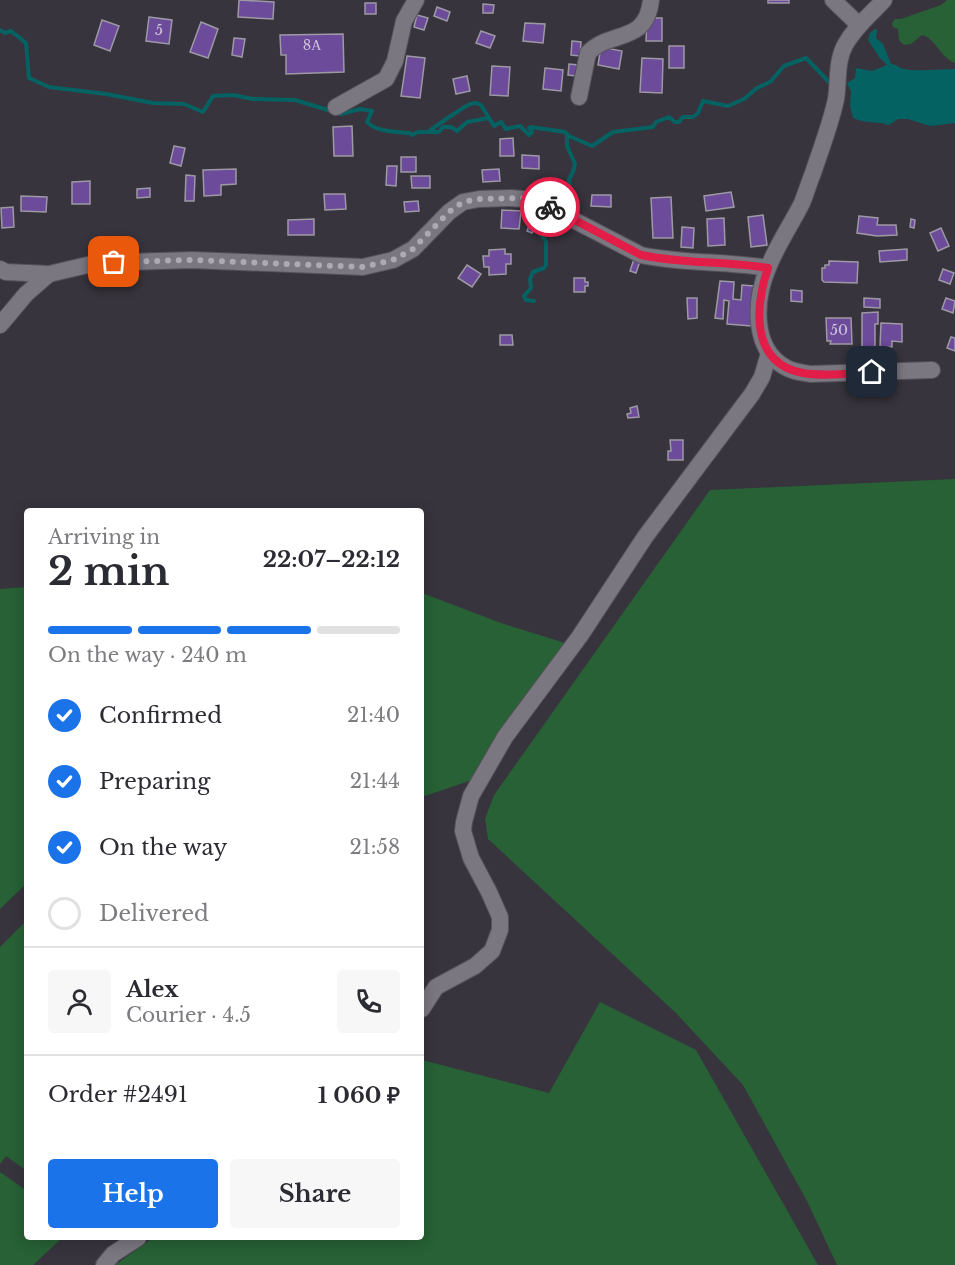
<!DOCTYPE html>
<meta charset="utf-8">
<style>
body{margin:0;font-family:"Libre Baskerville",serif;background:#f7f7f7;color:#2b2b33;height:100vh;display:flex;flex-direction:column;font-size:22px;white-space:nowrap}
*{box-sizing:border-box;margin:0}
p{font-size:20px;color:#7c7c81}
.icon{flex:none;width:33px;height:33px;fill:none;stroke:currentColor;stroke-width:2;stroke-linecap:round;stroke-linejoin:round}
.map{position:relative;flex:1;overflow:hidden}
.drawer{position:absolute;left:24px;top:508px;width:400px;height:732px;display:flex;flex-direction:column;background:#fff;border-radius:6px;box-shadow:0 3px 15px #0003}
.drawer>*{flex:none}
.pin{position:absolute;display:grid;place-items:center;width:51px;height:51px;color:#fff;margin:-26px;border-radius:12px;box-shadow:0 3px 9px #0006}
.courier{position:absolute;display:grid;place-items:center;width:60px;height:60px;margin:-30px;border:4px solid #e11d48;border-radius:50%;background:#fff;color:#222;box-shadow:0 2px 8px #0007}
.overview em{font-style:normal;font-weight:800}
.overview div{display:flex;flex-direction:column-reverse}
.overview{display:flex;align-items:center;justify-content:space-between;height:102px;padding:0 24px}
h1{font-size:39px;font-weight:800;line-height:45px}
.bar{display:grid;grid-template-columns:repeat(4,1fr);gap:9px 6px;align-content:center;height:72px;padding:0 24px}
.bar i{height:8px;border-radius:4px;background:#e1e1e2}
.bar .current{background:#1a73e8}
.bar p{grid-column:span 4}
.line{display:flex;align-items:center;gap:15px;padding:0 24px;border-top:2px solid #e1e1e2}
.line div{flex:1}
.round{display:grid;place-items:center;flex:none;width:63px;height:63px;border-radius:6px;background:#f7f7f7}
ol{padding:0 24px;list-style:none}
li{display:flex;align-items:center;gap:18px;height:66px}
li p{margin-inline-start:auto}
li .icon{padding:6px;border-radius:50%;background:#1a73e8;color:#fff;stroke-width:4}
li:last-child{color:#7c7c81}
li i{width:33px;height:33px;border:3px solid #e1e1e2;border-radius:50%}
.primary-button{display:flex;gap:12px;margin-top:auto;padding:12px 24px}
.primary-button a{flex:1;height:69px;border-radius:6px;background:#1a73e8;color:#fff;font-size:24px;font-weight:800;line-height:69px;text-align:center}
.primary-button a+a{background:#f7f7f7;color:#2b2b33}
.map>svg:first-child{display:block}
.green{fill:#276135}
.water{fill:#056263}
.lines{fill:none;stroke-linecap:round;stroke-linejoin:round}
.stream{stroke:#056263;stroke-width:4}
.building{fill:#6c4b9a;stroke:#9d99a4;stroke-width:1.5}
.minor-casing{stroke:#545159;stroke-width:18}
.minor{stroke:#7a7781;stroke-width:16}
.done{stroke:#adabb2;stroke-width:6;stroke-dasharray:0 10.8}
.route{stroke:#e11d48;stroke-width:8}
.labels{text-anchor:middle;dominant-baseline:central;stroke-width:4.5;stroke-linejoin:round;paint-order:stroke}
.number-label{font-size:14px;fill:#cdc3db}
</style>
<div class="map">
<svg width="955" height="1265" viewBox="0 0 955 1265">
<rect width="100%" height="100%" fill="#37343d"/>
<!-- green -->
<g class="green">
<path d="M947,0H955V63C940,57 936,39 922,35L911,44L904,45L899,40L898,29L893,27L892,23L895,19H901L941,5Z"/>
<polygon points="955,479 955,1265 837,1265 807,1201 743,1085 676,1013 488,839 485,819 494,795 710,490"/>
<polygon points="27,587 27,883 0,909 0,589"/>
<polygon points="422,593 501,623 565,643 472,780 422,797"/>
<polygon points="27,920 27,1171 6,1156 0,1164 0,947"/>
<polygon points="600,1002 696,1050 818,1265 115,1265 153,1238 422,1238 422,1060 549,1093"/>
<polygon points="0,1172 27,1191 27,1238 62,1238 33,1265 0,1265"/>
</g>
<!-- water -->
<path class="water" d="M875,29L877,30L876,38L883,44L891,64C897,64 898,68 904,69C921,72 938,69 955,69V123L930,126L908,119H898L889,125C877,121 865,124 853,118L850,106L851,91L847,83L855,78L856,68L872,71L887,65L879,57L868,40L870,33Z"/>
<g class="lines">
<!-- stream -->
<g class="stream">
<path d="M0,30L5,33L11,31L26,43L29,78L49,87L106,94L153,103L184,104L203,112L213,96L233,95L253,99L295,100L341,114L360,109L372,111L367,122C376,132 397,132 410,133L412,135L418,132H429C431,129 466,105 471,104C476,102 477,103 481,105L489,118"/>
<polyline points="429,132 439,132 443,127 451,127 457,131 467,122 489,118 494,126 501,122 506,129 520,126 529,135 532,132 529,128 531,127 565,132 569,136 592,146 613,132 653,127 656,122 669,117 675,122 679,122 683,117 693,117 698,113 703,101 728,106 744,99 757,88 770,82 784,66 806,58 830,83"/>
<path d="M549,200L548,193C553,183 559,189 568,189L570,186L569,179L573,172L575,164L567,146V136"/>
<polyline points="534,301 526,300 524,296 531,288 530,279 533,272 544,268 546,265 546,241 540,234 549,220 550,213"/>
</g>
</g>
<!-- building -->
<g class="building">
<polygon points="239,0 274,2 273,19 238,17"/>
<rect x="768" y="0" width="21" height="3"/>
<rect x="365" y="3" width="11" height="11"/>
<polygon points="483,4 494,5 493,13 483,13"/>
<polygon points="437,7 450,12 447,21 434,16"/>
<polygon points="417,15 428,18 424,30 414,27"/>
<polygon points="149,17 172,20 169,44 146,41"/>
<polygon points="647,18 662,18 662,41 646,41"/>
<polygon points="102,20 119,26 110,51 94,45"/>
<polygon points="201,22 218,29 208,58 190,52"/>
<polygon points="525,23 545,24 543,43 523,41"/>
<polygon points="481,31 495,36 490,48 476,43"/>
<polygon points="343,34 344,72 286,74 286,55 281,55 280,35"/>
<polygon points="234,38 245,39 242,57 232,55"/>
<polygon points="572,41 581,42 580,56 571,55"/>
<rect x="669" y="46" width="15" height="22"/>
<polygon points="601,47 622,51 619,69 598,65"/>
<polygon points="407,56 425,58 420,98 401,96"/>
<polygon points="642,58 663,59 662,93 640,92"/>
<polygon points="569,64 578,65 576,76 568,75"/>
<polygon points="492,66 510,67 508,96 490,95"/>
<polygon points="545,68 563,70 561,91 543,89"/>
<polygon points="467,76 470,91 456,94 453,79"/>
<polygon points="352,126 353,156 334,156 333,127"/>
<polygon points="513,138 514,156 500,156 500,139"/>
<polygon points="174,146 185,148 181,166 170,163"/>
<polygon points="522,155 539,156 539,169 522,168"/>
<rect x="401" y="157" width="15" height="15"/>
<polygon points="387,166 397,166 396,186 386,185"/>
<polygon points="236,169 236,184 221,185 221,195 204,196 203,170"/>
<polygon points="499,169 500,181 483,182 482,170"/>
<polygon points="186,175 195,176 194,201 185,201"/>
<polygon points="411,176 430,176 430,188 412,188"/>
<polygon points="90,181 90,204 72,204 72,182"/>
<polygon points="150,188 150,197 137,198 137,189"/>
<polygon points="731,192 734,207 706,211 704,196"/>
<polygon points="324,194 345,194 346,209 325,210"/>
<polygon points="592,195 611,195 611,207 591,206"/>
<polygon points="21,196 47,197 46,212 21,211"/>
<polygon points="671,197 673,238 653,238 651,198"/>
<polygon points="418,201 419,211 405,212 404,202"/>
<polygon points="13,207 14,227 2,228 1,208"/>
<polygon points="502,210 521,211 519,229 501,228"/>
<polygon points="533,215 538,217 532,233 527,231"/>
<polygon points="763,215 767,245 751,247 748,217"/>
<polygon points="859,216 878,218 877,225 896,225 897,235 877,236 857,233"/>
<polygon points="724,218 725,245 708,246 707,219"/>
<polygon points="314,219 314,235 288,235 288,220"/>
<polygon points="911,219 915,220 914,228 910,227"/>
<polygon points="682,227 694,228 693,248 681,247"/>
<polygon points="941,228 949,246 938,251 930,233"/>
<polygon points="505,249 505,254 511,254 511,264 506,264 506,274 489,275 489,267 484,267 483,256 489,256 489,250"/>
<polygon points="907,249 907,260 880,262 879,251"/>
<polygon points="634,259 640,261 636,273 630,271"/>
<polygon points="829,261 858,262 857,283 824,282 822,280 822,268 825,268 825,265 829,265"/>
<polygon points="467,265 481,274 472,287 458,278"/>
<polygon points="943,269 954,273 950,284 939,280"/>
<polygon points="574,278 585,278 585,282 588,282 588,286 585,286 585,292 574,292"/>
<polygon points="720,281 734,282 733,299 741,300 742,285 754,286 751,326 727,324 729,301 724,300 723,319 715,318"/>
<polygon points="791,290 802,291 802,302 791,301"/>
<polygon points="687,298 697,298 697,318 688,319"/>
<polygon points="864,298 880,299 880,308 864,307"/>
<polygon points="946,298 955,301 953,313 942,309"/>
<polygon points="878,312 878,324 875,324 875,348 862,348 862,313"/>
<polygon points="826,318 851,318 852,344 830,344 831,341 827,341"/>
<polygon points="881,323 902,324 902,342 892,341 892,347 880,347"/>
<polygon points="500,335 512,335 513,345 500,345"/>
<polygon points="951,337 955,338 955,351 947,348"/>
<polygon points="637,406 639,417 628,418 627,414 631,413 630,408"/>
<polygon points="670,440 683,440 683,460 668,460 668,451 671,451"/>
</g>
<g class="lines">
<defs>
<g id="minor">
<polyline points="833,0 859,25"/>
<path d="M884,0C870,15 855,27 845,45C836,62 839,80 836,99C831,123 821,149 813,173C809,183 806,193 802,203C791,225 777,245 768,268C755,299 751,348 785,367C793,372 803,373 811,374L932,370"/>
<path d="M579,97L588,53C611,29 646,45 651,0"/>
<polyline points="336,107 386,79 395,61 404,21 416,0"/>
<path d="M0,269L6,272L49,274L96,263L192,260L363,267L393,260L413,249L449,212L463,202L479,199L510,198L535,200L641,255C683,264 726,261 768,268"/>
<polyline points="0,325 26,294 49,274"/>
<polyline points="422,1009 436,987 475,966 492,951 500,930 500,917 489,892 471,858 463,831 464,822 471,796 505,737 580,636 645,537 752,394 762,377 769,353"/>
<polyline points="104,1265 113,1254 138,1238"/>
</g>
</defs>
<!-- minor casing -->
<use href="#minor" class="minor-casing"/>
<!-- minor -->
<use href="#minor" class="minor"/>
</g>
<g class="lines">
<!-- done -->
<polyline class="done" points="114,262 192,260 363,267 393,260 413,249 449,212 463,202 479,199 524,198 535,200 550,207"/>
<!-- route -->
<path class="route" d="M550,207L641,255C683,264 726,261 768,268C755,307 750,363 803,373C825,377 850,373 872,372"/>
</g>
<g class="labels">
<!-- number labels -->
<g class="number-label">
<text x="159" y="30">5</text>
<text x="312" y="45">8А</text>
<text x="839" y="330">50</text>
</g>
</g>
</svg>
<div class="pin" style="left:114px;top:262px;background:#ea580c"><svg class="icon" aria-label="bag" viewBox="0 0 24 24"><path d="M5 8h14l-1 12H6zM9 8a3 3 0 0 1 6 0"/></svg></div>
<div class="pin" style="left:872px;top:372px;background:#1f2937"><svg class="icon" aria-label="home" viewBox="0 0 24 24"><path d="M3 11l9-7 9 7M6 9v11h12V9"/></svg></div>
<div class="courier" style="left:550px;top:207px"><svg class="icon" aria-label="bike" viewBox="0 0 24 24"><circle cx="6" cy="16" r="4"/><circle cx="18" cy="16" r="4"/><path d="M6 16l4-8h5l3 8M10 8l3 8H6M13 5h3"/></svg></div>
<section class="drawer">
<div class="overview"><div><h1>2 min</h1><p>Arriving in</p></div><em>22:07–22:12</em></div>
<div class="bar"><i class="current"></i><i class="current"></i><i class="current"></i><i></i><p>On the way · 240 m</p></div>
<ol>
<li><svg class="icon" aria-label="check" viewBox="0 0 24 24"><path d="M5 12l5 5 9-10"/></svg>Confirmed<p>21:40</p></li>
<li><svg class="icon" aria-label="check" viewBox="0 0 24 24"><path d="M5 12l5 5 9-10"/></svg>Preparing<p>21:44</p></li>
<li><svg class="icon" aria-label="check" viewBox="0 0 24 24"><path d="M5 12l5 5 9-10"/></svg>On the way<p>21:58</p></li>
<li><i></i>Delivered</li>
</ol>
<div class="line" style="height:108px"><a class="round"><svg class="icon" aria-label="person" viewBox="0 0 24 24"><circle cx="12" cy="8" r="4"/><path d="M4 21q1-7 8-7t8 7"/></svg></a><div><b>Alex</b><p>Courier · 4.5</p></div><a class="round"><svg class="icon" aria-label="phone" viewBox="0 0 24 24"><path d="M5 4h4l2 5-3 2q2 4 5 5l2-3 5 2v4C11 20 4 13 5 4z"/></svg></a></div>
<div class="line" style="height:78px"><div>Order #2491</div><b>1 060 ₽</b></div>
<div class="primary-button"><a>Help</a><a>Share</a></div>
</section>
</div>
